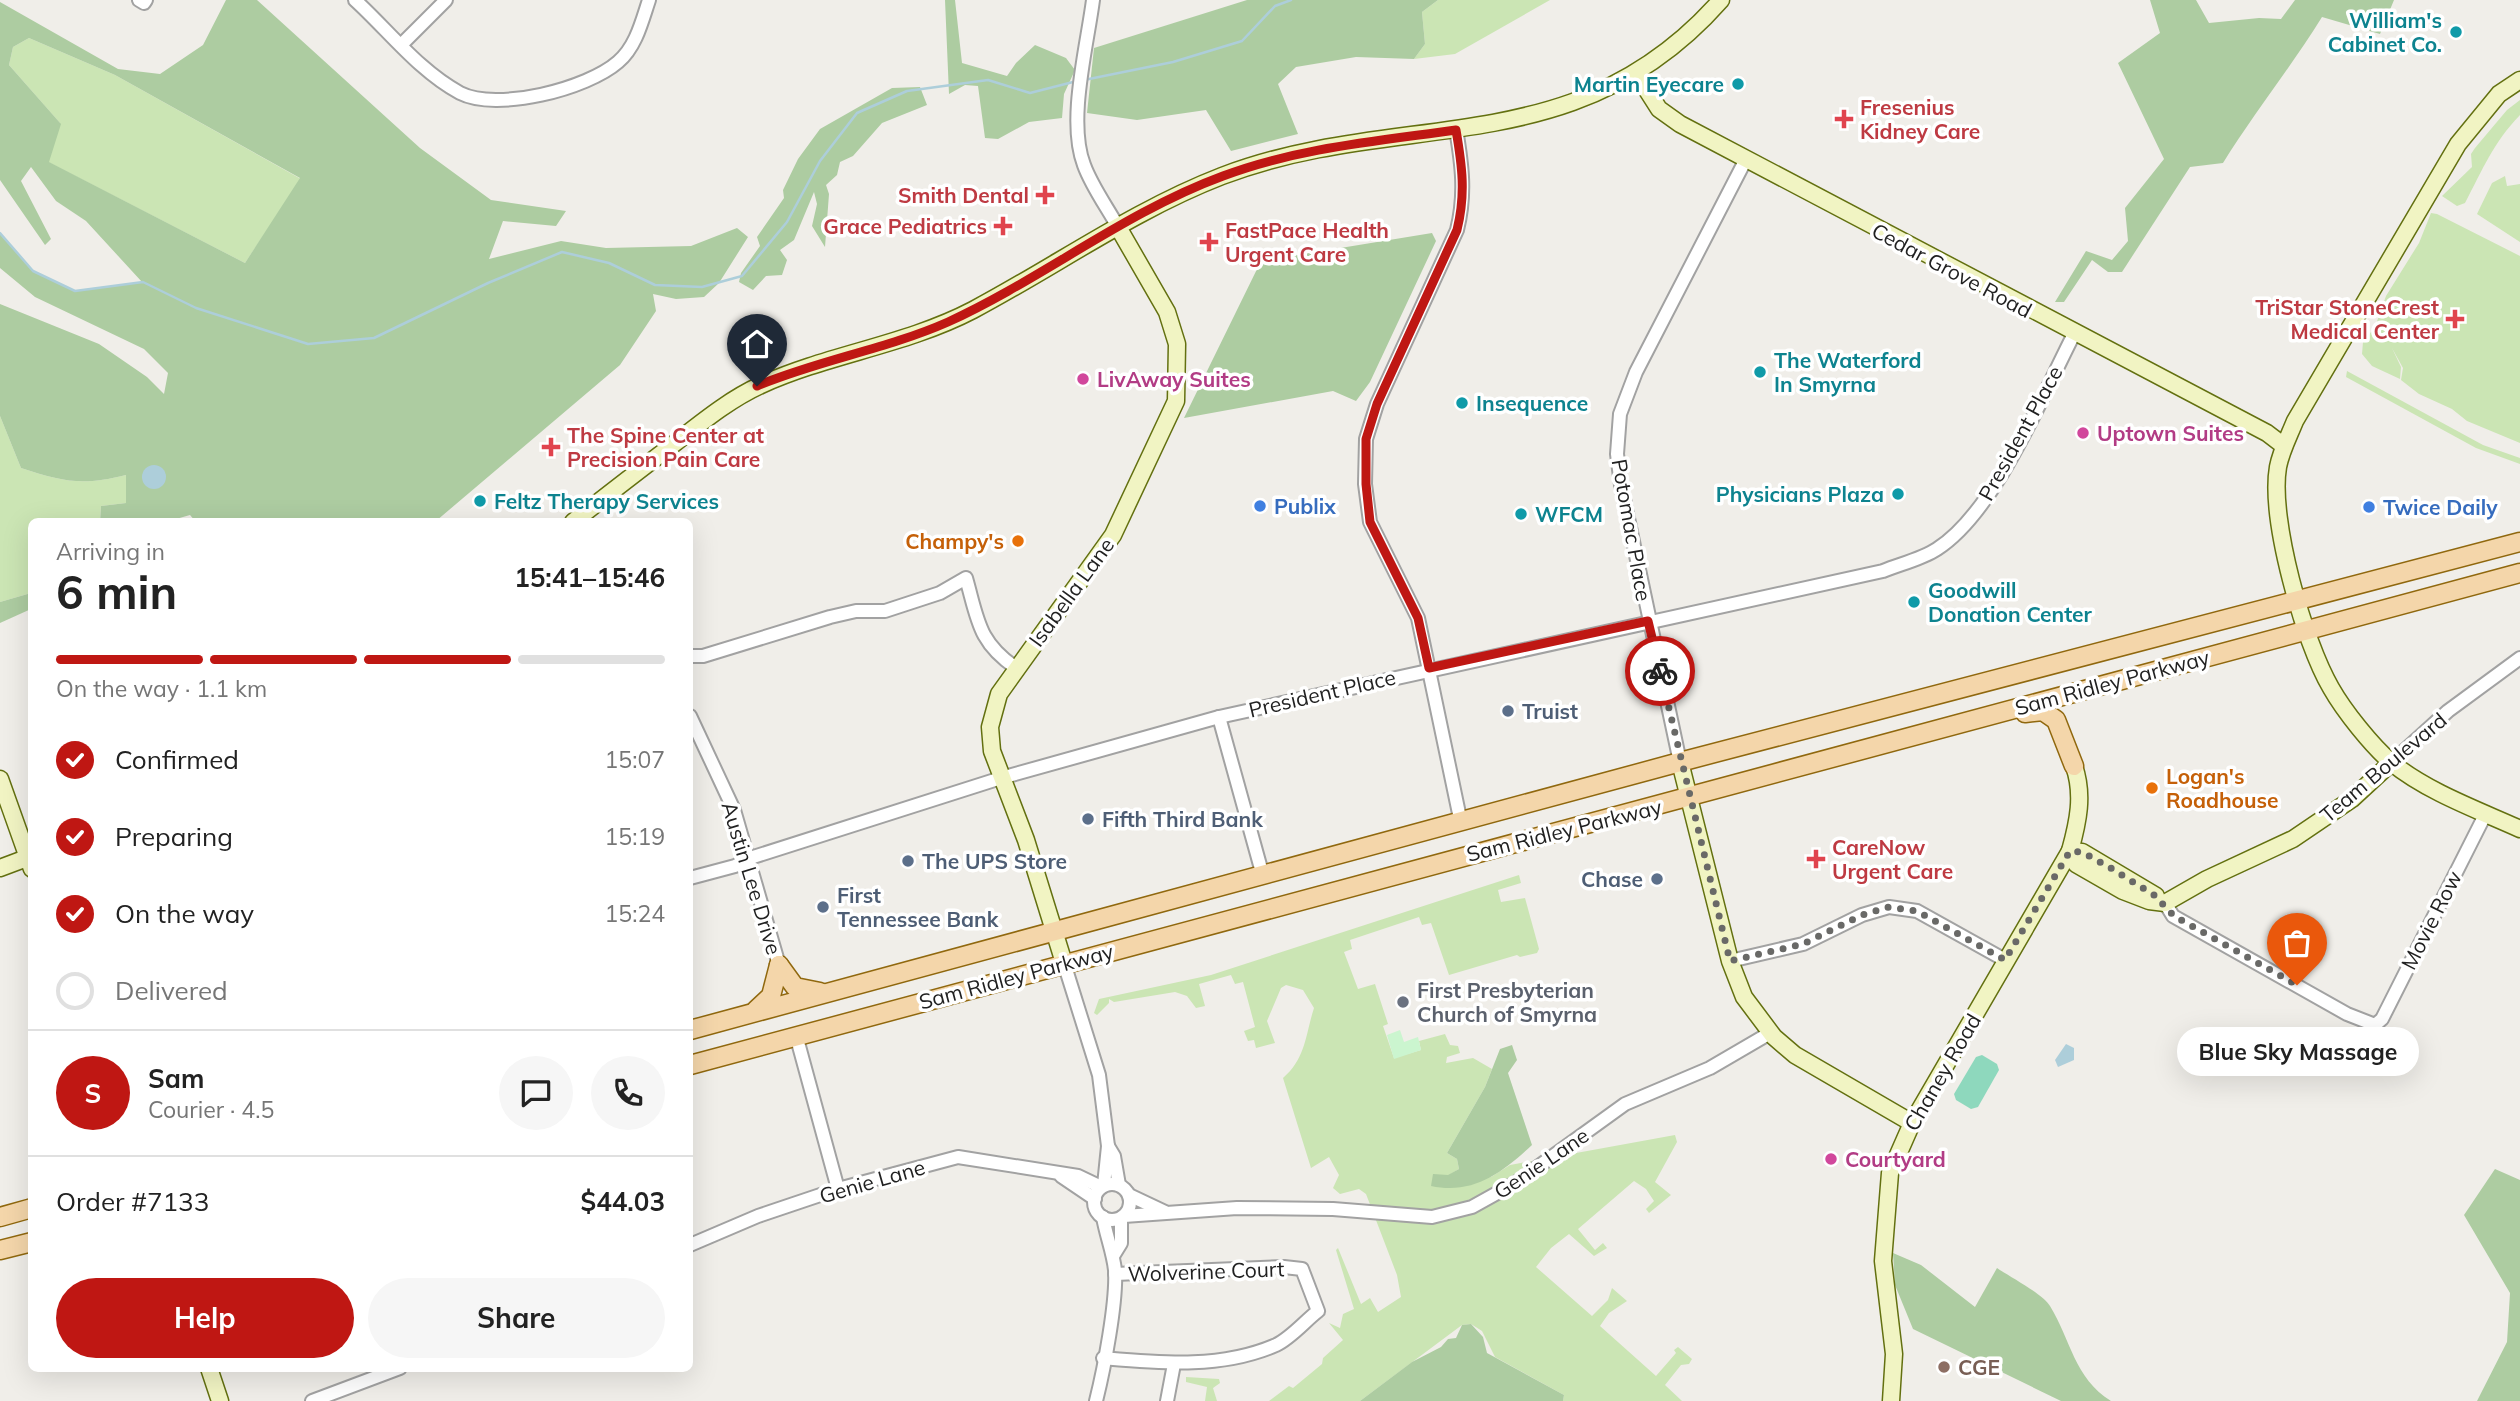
<!DOCTYPE html>
<meta charset="utf-8">
<style>
body{margin:0;font-family:Mulish,sans-serif;background:#f6f6f6;color:#222;height:100vh;display:flex;flex-direction:column;font-size:26px;white-space:nowrap}
*{box-sizing:border-box;margin:0}
p{font-size:23px;color:#767676}
.icon{flex:none;width:38px;height:38px;fill:none;stroke:currentColor;stroke-width:2;stroke-linecap:round;stroke-linejoin:round}
.map{position:relative;flex:1;overflow:hidden}
.sheet{position:absolute;left:28px;top:518px;width:665px;height:854px;display:flex;flex-direction:column;background:#fff;border-radius:10px;box-shadow:0 7px 28px #0002}
.sheet>*{flex:none}
.pin{position:absolute;display:grid;place-items:center;width:60px;height:60px;color:#fff;margin:-72px -30px;border-radius:50% 50% 50% 0;rotate:-45deg;box-shadow:0 0 7px #0007}
.pin .icon{rotate:45deg}
.courier{position:absolute;display:grid;place-items:center;width:70px;height:70px;margin:-35px;border:5px solid #bf1713;border-radius:50%;background:#fff;color:#222;box-shadow:0 2px 9px #0007}
.bubble{position:absolute;height:49px;border-radius:24px;background:#fff;box-shadow:0 7px 28px #0002;font-size:23px;font-weight:700;line-height:49px;text-align:center}
.headline em{font-style:normal;font-weight:700}
.headline div{display:flex;flex-direction:column-reverse}
.headline{display:flex;align-items:center;justify-content:space-between;height:119px;padding:0 28px}
h1{font-size:46px;font-weight:700;line-height:52px}
.bar{display:grid;grid-template-columns:repeat(4,1fr);gap:10px 7px;align-content:center;height:84px;padding:0 28px}
.bar i{height:9px;border-radius:5px;background:#e0e0e0}
.bar .active{background:#bf1713}
.bar p{grid-column:span 4}
.line{display:flex;align-items:center;gap:18px;padding:0 28px;border-top:2px solid #e0e0e0}
.line div{flex:1}
.round{display:grid;place-items:center;flex:none;width:74px;height:74px;border-radius:37px;background:#f6f6f6}
ol{padding:0 28px;list-style:none}
li{display:flex;align-items:center;gap:21px;height:77px}
li p{margin-inline-start:auto}
li .icon{padding:7px;border-radius:50%;background:#bf1713;color:#fff;stroke-width:4}
li:last-child{color:#767676}
li i{width:38px;height:38px;border:4px solid #e0e0e0;border-radius:50%}
.button{display:flex;gap:14px;margin-top:auto;padding:14px 28px}
.button a{flex:1;height:80px;border-radius:42px;background:#bf1713;color:#fff;font-size:28px;font-weight:700;line-height:80px;text-align:center}
.button a+a{background:#f6f6f6;color:#222}
.map>svg:first-child{display:block}
.grass{fill:#cbe5b4}
.forest{fill:#adcca1;fill-rule:evenodd}
.park{fill:#cbf5cf}
.pitch{fill:#8ed8bd}
.water{fill:#adceda}
.lines{fill:none;stroke-linecap:round;stroke-linejoin:round}
.stream{stroke:#adceda;stroke-width:2.5}
.street-casing{stroke:#a2a2a2;stroke-width:16}
.secondary-casing{stroke:#637010;stroke-width:19}
.primary-casing{stroke:#90680e;stroke-width:21}
.street{stroke:#fff;stroke-width:12}
.secondary{stroke:#f1f4c3;stroke-width:16}
.primary{stroke:#f4d6aa;stroke-width:18}
.done{stroke:#696967;stroke-width:7;stroke-dasharray:0 12.6}
.route{stroke:#bf1713;stroke-width:9}
.culture-dot{fill:#0f9aa8;stroke:#fff;stroke-width:2.5}
.health-dot{fill:#e0444e;stroke:#fff;stroke-width:2.5}
.hotel-dot{fill:#d1479c;stroke:#fff;stroke-width:2.5}
.shop-dot{fill:#3f7fe0;stroke:#fff;stroke-width:2.5}
.food-dot{fill:#e8710a;stroke:#fff;stroke-width:2.5}
.service-dot{fill:#5c6f8a;stroke:#fff;stroke-width:2.5}
.worship-dot{fill:#6b7280;stroke:#fff;stroke-width:2.5}
.education-dot{fill:#8d6e63;stroke:#fff;stroke-width:2.5}
.labels{text-anchor:middle;dominant-baseline:central;stroke-width:7;stroke-linejoin:round;paint-order:stroke}
.culture-label{font-size:21px;font-weight:bold;fill:#0d838f;stroke:#fff;text-anchor:start}
.health-label{font-size:21px;font-weight:bold;fill:#be3a42;stroke:#fff;text-anchor:start}
.street-label{font-size:21px;fill:#212121;stroke:#fff}
.hotel-label{font-size:21px;font-weight:bold;fill:#b23c85;stroke:#fff;text-anchor:start}
.shop-label{font-size:21px;font-weight:bold;fill:#366cbe;stroke:#fff;text-anchor:start}
.food-label{font-size:21px;font-weight:bold;fill:#c56008;stroke:#fff;text-anchor:end}
.service-label{font-size:21px;font-weight:bold;fill:#4e5e75;stroke:#fff;text-anchor:start}
.worship-label{font-size:21px;font-weight:bold;fill:#5b616d;stroke:#fff;text-anchor:start}
.education-label{font-size:21px;font-weight:bold;fill:#785e54;stroke:#fff;text-anchor:start}
</style>
<div class="map">
<svg width="2520" height="1401" viewBox="0 0 2520 1401">
<rect width="100%" height="100%" fill="#f0eee9"/>
<!-- grass -->
<g class="grass">
<polygon points="1438,0 1550,0 1455,54 1414,59 1425,44 1422,12"/>
<polygon points="29,38 115,75 301,179 245,263 48,162 60,123 9,65 13,47"/>
<path d="M2520,100V115C2493,143 2483,169 2465,203L2457,206L2442,196L2472,167L2471,154L2475,148L2507,110Z"/>
<polygon points="2505,176 2507,186 2520,184 2520,242 2477,214 2492,183"/>
<polygon points="2431,213 2437,214 2520,256 2520,443 2467,421 2452,409 2419,394 2401,380 2403,368 2392,348 2401,367 2400,379 2372,366 2362,354 2363,342 2375,327 2386,296 2419,243"/>
<polygon points="2347,371 2483,445 2520,458 2520,464 2476,448 2346,377"/>
<path d="M0,416L21,468C64,482 82,486 126,475V503L101,506L100,521L32,522L31,593L0,602Z"/>
<path d="M1519,875L1521,883L1498,890L1501,902L1525,898L1539,949L1537,953L1520,957L1517,955L1449,975L1431,923L1422,925L1419,917L1350,940L1352,949L1344,952L1358,989L1375,984L1388,1024L1383,1026L1394,1058L1421,1050L1419,1041L1445,1034L1450,1045L1458,1046L1460,1053L1447,1057L1446,1063L1473,1058L1492,1069L1485,1087L1447,1153L1457,1159L1459,1169L1431,1186L1491,1177L1510,1165L1675,1135L1677,1142L1655,1182L1671,1195L1649,1213L1646,1209L1654,1201L1646,1189L1634,1181L1578,1229L1595,1250L1603,1243L1607,1248L1594,1256L1569,1234L1551,1248L1536,1267L1592,1316L1608,1300L1612,1288L1627,1301L1609,1313L1600,1326L1656,1376L1676,1353L1674,1350L1678,1347L1692,1359L1689,1364L1681,1365L1665,1385L1682,1401H1563L1564,1395L1495,1357L1482,1331L1471,1324L1462,1325L1360,1401H1269L1289,1386L1293,1388L1322,1364L1323,1358L1343,1340L1329,1323L1340,1328L1343,1314L1354,1309L1336,1250L1338,1248L1361,1304L1370,1298L1378,1312L1401,1297L1397,1275L1366,1194L1359,1189L1340,1194L1333,1188L1339,1175L1329,1157L1311,1168L1283,1078C1306,1058 1305,1036 1314,1008L1303,990L1286,985L1281,988L1267,1021L1275,1043L1256,1048L1254,1040L1248,1041L1244,1031L1255,1027L1243,982L1235,984L1231,975L1199,984L1205,1006L1196,1008L1187,996L1175,992L1114,1002L1109,999V1003L1097,1015L1094,1013L1099,999L1211,975Z"/>
<polygon points="1186,1377 1219,1379 1220,1383 1213,1388 1217,1401 1205,1401 1207,1387 1186,1382"/>
</g>
<!-- forest -->
<g class="forest">
<path d="M226,0H257L420,148L491,200L566,211L556,226L503,221L489,259L561,241L606,248L691,246L737,228L748,237L719,283L704,297L676,299L653,294L656,311L620,365L436,521L196,522L190,515L169,521L100,522L101,506L126,503V475C82,486 64,482 21,468L0,416V304L99,344L147,377L164,394L168,373L144,349L35,297L0,268V233L33,271L75,291L142,282L86,221L56,201L31,167L21,181L51,239L45,245L0,180V2L118,69L160,74L203,45ZM29,38L115,75L300,178L245,263L49,162L61,124L9,65L13,47Z"/>
<polygon points="945,0 955,0 962,63 1007,76 1016,63 1035,45 1066,58 1075,70 1064,94 1062,118 1029,122 998,139 985,138 978,86 965,85 949,94"/>
<polygon points="1247,0 1438,0 1422,12 1425,44 1414,59 1356,57 1296,67 1278,84 1298,134 1231,151 1206,110 1137,120 1087,113 1094,48"/>
<path d="M2150,0H2196L2209,23L2259,18L2281,19L2295,0H2394L2380,34L2322,17C2291,67 2254,113 2223,163L2190,167L2122,272H2108L2092,260L2064,302H2055L2086,251L2112,260L2128,241L2125,208L2164,159L2118,63L2160,33Z"/>
<polygon points="920,87 927,105 882,123 853,156 840,162 837,175 826,185 829,194 825,247 812,226 817,204 814,192 794,240 780,250 787,260 782,275 766,276 753,290 739,282 741,273 760,246 757,237 784,198 783,190 798,159 820,129 892,88"/>
<polygon points="1432,233 1436,241 1370,382 1356,401 1333,391 1184,418 1261,261"/>
<polygon points="31,593 31,609 0,623 0,602"/>
<path d="M1512,1045L1517,1060L1508,1073L1532,1145C1502,1173 1473,1195 1431,1186L1433,1174L1448,1175L1459,1169L1457,1159L1447,1153L1485,1087L1500,1049Z"/>
<polygon points="2495,1169 2520,1180 2520,1401 2477,1401 2507,1342 2510,1293 2464,1215"/>
<path d="M1893,1253L1921,1265L1975,1307L1997,1268C2010,1277 2043,1294 2050,1306C2071,1340 2074,1378 2111,1401H2061L1913,1329L1895,1285Z"/>
<polygon points="1471,1324 1483,1337 1487,1353 1564,1395 1563,1401 1360,1401 1412,1362 1441,1347 1448,1339 1456,1338 1462,1325"/>
</g>
<!-- park -->
<polygon class="park" points="1400,1030 1404,1042 1418,1037 1421,1050 1394,1059 1387,1035"/>
<!-- pitch -->
<polygon class="pitch" points="1982,1055 1997,1064 1999,1070 1978,1107 1971,1109 1956,1100 1954,1094 1976,1057"/>
<!-- water -->
<g class="water">
<circle cx="154" cy="477" r="12"/>
<polygon points="2066,1044 2074,1048 2074,1060 2058,1067 2055,1060"/>
</g>
<g class="lines">
<!-- stream -->
<g class="stream">
<polyline points="1084,80 1173,62 1242,41 1275,6 1291,0"/>
<polyline points="0,233 33,271 75,291 143,282 196,308 308,344 374,338 488,283 562,252 609,263 655,285 702,287 742,276 787,222 820,161 857,113 907,91 988,80 1030,93 1077,81"/>
</g>
<defs>
<g id="street">
<polyline points="139,0 144,3 146,0"/>
<path d="M355,0C388,30 419,71 460,93C497,112 587,89 618,62C636,47 642,21 649,0"/>
<path d="M1093,0C1087,47 1067,121 1084,165C1092,187 1107,207 1118,227"/>
<polyline points="401,45 446,0"/>
<path d="M1456,129C1462,165 1466,194 1457,230L1377,404L1366,439L1365,484L1370,522L1418,618L1461,823"/>
<path d="M690,656H703L830,617L856,611H885L940,593L966,578C978,620 978,642 1016,668"/>
<polyline points="690,716 734,810 779,965"/>
<polyline points="1219,717 1263,876"/>
<polyline points="1680,762 1621,485 1617,454 1620,414 1636,372 1745,161"/>
<polyline points="2392,762 2448,711 2520,658"/>
<path d="M690,878L735,866L750,858L1001,778L1219,717L1883,571C1900,564 1922,559 1937,549C1995,512 2042,396 2074,334"/>
<polyline points="2165,903 2173,916 2347,1014 2375,1025 2382,1019 2486,813"/>
<polyline points="1730,961 1803,944 1862,915 1889,907 1917,911 2005,960"/>
<polyline points="1064,963 1099,1075 1108,1146 1104,1185"/>
<polyline points="796,1035 838,1189"/>
<polyline points="1108,1146 1114,1156 1119,1185"/>
<polyline points="1061,1176 1095,1199"/>
<circle cx="1112" cy="1202" r="18"/>
<polyline points="1129,1195 1165,1212"/>
<polyline points="1124,1216 1237,1208 1333,1209 1432,1217 1472,1207 1517,1182 1625,1104 1710,1068 1770,1033"/>
<polyline points="690,1245 758,1216 838,1189 958,1157 1078,1176 1101,1187"/>
<polyline points="1113,1256 1121,1243 1121,1218"/>
<path d="M1103,1358C1161,1363 1221,1369 1276,1345C1291,1338 1305,1321 1318,1311L1302,1269L1284,1267L1115,1274"/>
<polyline points="312,1401 400,1368"/>
<path d="M1096,1401C1104,1369 1117,1302 1115,1270C1113,1252 1106,1235 1103,1217"/>
<polyline points="1167,1401 1174,1364"/>
</g>
<g id="secondary">
<polyline points="1636,73 1659,109 1680,124 2267,433 2284,446"/>
<path d="M2520,80L2499,94L2458,144L2295,421C2289,436 2281,451 2278,467C2269,519 2304,642 2331,688C2344,711 2372,746 2392,763C2428,792 2478,810 2520,829"/>
<path d="M573,522C607,495 641,469 675,443C702,422 730,399 761,385C829,354 906,345 973,310C1056,266 1134,210 1222,176C1403,107 1575,166 1721,0"/>
<polyline points="1680,762 1730,961 1744,997 1774,1037 1795,1055 1912,1123"/>
<polyline points="0,779 32,869"/>
<polyline points="2070,851 2076,864 2123,891 2149,901 2165,903 2207,879 2293,839 2352,799 2392,762"/>
<polyline points="2070,851 2082,852 2156,896"/>
<polyline points="0,868 32,856"/>
<polyline points="1064,963 1026,840 992,751 990,727 999,694 1113,535 1176,401 1177,344 1167,312 1118,227"/>
<polyline points="209,1368 220,1401"/>
<path d="M1891,1401L1894,1354L1883,1261L1890,1173L1912,1123L2070,851C2078,822 2084,795 2074,766"/>
</g>
<g id="primary">
<polyline points="2025,713 2043,711 2056,720 2074,766"/>
<polyline points="779,965 795,987 820,992"/>
<polyline points="756,1010 771,996 779,965"/>
<polyline points="690,1030 1680,762 2520,542"/>
<polyline points="690,1065 2520,573"/>
<polyline points="0,1217 32,1208"/>
<polyline points="0,1250 32,1242"/>
</g>
</defs>
<!-- street casing -->
<use href="#street" class="street-casing"/>
<!-- secondary casing -->
<use href="#secondary" class="secondary-casing"/>
<!-- primary casing -->
<use href="#primary" class="primary-casing"/>
<!-- street -->
<use href="#street" class="street"/>
<!-- secondary -->
<use href="#secondary" class="secondary"/>
<!-- primary -->
<use href="#primary" class="primary"/>
</g>
<g class="lines">
<!-- done -->
<polyline class="done" points="1660,671 1730,961 1803,944 1862,915 1889,907 1917,911 2005,960 2070,851 2082,852 2109,867 2154,895 2174,916 2297,985"/>
<!-- route -->
<path class="route" d="M757,386C819,360 887,349 948,322C1042,279 1125,212 1223,176C1297,148 1378,141 1456,130C1462,165 1466,194 1457,230L1377,404L1366,439V484L1370,522L1418,618L1429,668L1648,621L1660,671"/>
</g>
<!-- markers -->
<g class="culture-dot">
<circle cx="2456" cy="32" r="7"/>
<circle cx="1738" cy="84" r="7"/>
<circle cx="1760" cy="372" r="7"/>
<circle cx="1462" cy="403" r="7"/>
<circle cx="1898" cy="494" r="7"/>
<circle cx="480" cy="501" r="7"/>
<circle cx="1521" cy="514" r="7"/>
<circle cx="1914" cy="602" r="7"/>
</g>
<g class="health-dot">
<path d="M1840.5 108.5h7v7h7v7h-7v7h-7v-7h-7v-7h7z"/>
<path d="M1041.5 184.5h7v7h7v7h-7v7h-7v-7h-7v-7h7z"/>
<path d="M999.5 215.5h7v7h7v7h-7v7h-7v-7h-7v-7h7z"/>
<path d="M1205.5 231.5h7v7h7v7h-7v7h-7v-7h-7v-7h7z"/>
<path d="M2451.5 308.5h7v7h7v7h-7v7h-7v-7h-7v-7h7z"/>
<path d="M547.5 436.5h7v7h7v7h-7v7h-7v-7h-7v-7h7z"/>
<path d="M1812.5 848.5h7v7h7v7h-7v7h-7v-7h-7v-7h7z"/>
</g>
<g class="hotel-dot">
<circle cx="1083" cy="379" r="7"/>
<circle cx="2083" cy="433" r="7"/>
<circle cx="1831" cy="1159" r="7"/>
</g>
<g class="shop-dot">
<circle cx="1260" cy="506" r="7"/>
<circle cx="2369" cy="507" r="7"/>
</g>
<g class="food-dot">
<circle cx="1018" cy="541" r="7"/>
<circle cx="2152" cy="788" r="7"/>
</g>
<g class="service-dot">
<circle cx="1508" cy="711" r="7"/>
<circle cx="1088" cy="819" r="7"/>
<circle cx="908" cy="861" r="7"/>
<circle cx="1657" cy="879" r="7"/>
<circle cx="823" cy="907" r="7"/>
</g>
<circle class="worship-dot" cx="1403" cy="1002" r="7"/>
<circle class="education-dot" cx="1944" cy="1367" r="7"/>
<g class="labels">
<!-- culture labels -->
<g class="culture-label">
<text x="2442" y="20" text-anchor="end">William's<tspan x="2442" dy="24">Cabinet Co.</tspan></text>
<text x="1724" y="84" text-anchor="end">Martin Eyecare</text>
<text x="1774" y="360">The Waterford<tspan x="1774" dy="24">In Smyrna</tspan></text>
<text x="1476" y="403">Insequence</text>
<text x="1884" y="494" text-anchor="end">Physicians Plaza</text>
<text x="494" y="501">Feltz Therapy Services</text>
<text x="1535" y="514">WFCM</text>
<text x="1928" y="590">Goodwill<tspan x="1928" dy="24">Donation Center</tspan></text>
</g>
<!-- health labels -->
<g class="health-label">
<text x="1860" y="107">Fresenius<tspan x="1860" dy="24">Kidney Care</tspan></text>
<text x="1029" y="195" text-anchor="end">Smith Dental</text>
<text x="987" y="226" text-anchor="end">Grace Pediatrics</text>
<text x="1225" y="230">FastPace Health<tspan x="1225" dy="24">Urgent Care</tspan></text>
<text x="2439" y="307" text-anchor="end">TriStar StoneCrest<tspan x="2439" dy="24">Medical Center</tspan></text>
<text x="567" y="435">The Spine Center at<tspan x="567" dy="24">Precision Pain Care</tspan></text>
<text x="1832" y="847">CareNow<tspan x="1832" dy="24">Urgent Care</tspan></text>
</g>
<!-- street labels -->
<g class="street-label">
<text transform="translate(1952 270) rotate(28)">Cedar Grove Road</text>
<text transform="translate(2020 433) rotate(-61)">President Place</text>
<text transform="translate(1632 530) rotate(80)">Potomac Place</text>
<text transform="translate(1071 592) rotate(-54)">Isabella Lane</text>
<text transform="translate(2112 682) rotate(-15)">Sam Ridley Parkway</text>
<text transform="translate(1322 693) rotate(-13)">President Place</text>
<text transform="translate(2383 767) rotate(-40)">Team Boulevard</text>
<text transform="translate(1564 830) rotate(-14)">Sam Ridley Parkway</text>
<text transform="translate(752 878) rotate(73)">Austin Lee Drive</text>
<text transform="translate(2431 920) rotate(-63)">Movie Row</text>
<text transform="translate(1016 976) rotate(-15)">Sam Ridley Parkway</text>
<text transform="translate(1942 1072) rotate(-60)">Chaney Road</text>
<text transform="translate(1541 1163) rotate(-34)">Genie Lane</text>
<text transform="translate(872 1181) rotate(-16)">Genie Lane</text>
<text transform="translate(1206 1271) rotate(-2)">Wolverine Court</text>
</g>
<!-- hotel labels -->
<g class="hotel-label">
<text x="1097" y="379">LivAway Suites</text>
<text x="2097" y="433">Uptown Suites</text>
<text x="1845" y="1159">Courtyard</text>
</g>
<!-- shop labels -->
<g class="shop-label">
<text x="1274" y="506">Publix</text>
<text x="2383" y="507">Twice Daily</text>
</g>
<!-- food labels -->
<g class="food-label">
<text x="1004" y="541">Champy's</text>
<text x="2166" y="776" text-anchor="start">Logan's<tspan x="2166" dy="24">Roadhouse</tspan></text>
</g>
<!-- service labels -->
<g class="service-label">
<text x="1522" y="711">Truist</text>
<text x="1102" y="819">Fifth Third Bank</text>
<text x="922" y="861">The UPS Store</text>
<text x="1643" y="879" text-anchor="end">Chase</text>
<text x="837" y="895">First<tspan x="837" dy="24">Tennessee Bank</tspan></text>
</g>
<!-- worship labels -->
<g class="worship-label">
<text x="1417" y="990">First Presbyterian<tspan x="1417" dy="24">Church of Smyrna</tspan></text>
</g>
<!-- education labels -->
<g class="education-label">
<text x="1958" y="1367">CGE</text>
</g>
</g>
</svg>
<div class="pin" style="left:2297px;top:985px;background:#ea580c"><svg class="icon" aria-label="bag" viewBox="0 0 24 24"><path d="M5 8h14l-1 12H6zM9 8a3 3 0 0 1 6 0"/></svg></div>
<div class="pin" style="left:757px;top:386px;background:#1f2937"><svg class="icon" aria-label="home" viewBox="0 0 24 24"><path d="M3 11l9-7 9 7M6 9v11h12V9"/></svg></div>
<div class="courier" style="left:1660px;top:671px"><svg class="icon" aria-label="bike" viewBox="0 0 24 24"><circle cx="6" cy="16" r="4"/><circle cx="18" cy="16" r="4"/><path d="M6 16l4-8h5l3 8M10 8l3 8H6M13 5h3"/></svg></div>
<div class="bubble" style="left:2177px;top:1027px;width:242px">Blue Sky Massage</div>
<section class="sheet">
<div class="headline"><div><h1>6 min</h1><p>Arriving in</p></div><em>15:41–15:46</em></div>
<div class="bar"><i class="active"></i><i class="active"></i><i class="active"></i><i></i><p>On the way · 1.1 km</p></div>
<ol>
<li><svg class="icon" aria-label="check" viewBox="0 0 24 24"><path d="M5 12l5 5 9-10"/></svg>Confirmed<p>15:07</p></li>
<li><svg class="icon" aria-label="check" viewBox="0 0 24 24"><path d="M5 12l5 5 9-10"/></svg>Preparing<p>15:19</p></li>
<li><svg class="icon" aria-label="check" viewBox="0 0 24 24"><path d="M5 12l5 5 9-10"/></svg>On the way<p>15:24</p></li>
<li><i></i>Delivered</li>
</ol>
<div class="line" style="height:126px"><b class="round" style="background:#bf1713;color:#fff">S</b><div><b>Sam</b><p>Courier · 4.5</p></div><a class="round"><svg class="icon" aria-label="chat" viewBox="0 0 24 24"><path d="M4 5h16v11H9l-5 4z"/></svg></a><a class="round"><svg class="icon" aria-label="phone" viewBox="0 0 24 24"><path d="M5 4h4l2 5-3 2q2 4 5 5l2-3 5 2v4C11 20 4 13 5 4z"/></svg></a></div>
<div class="line" style="height:91px"><div>Order #7133</div><b>$44.03</b></div>
<div class="button"><a>Help</a><a>Share</a></div>
</section>
</div>
